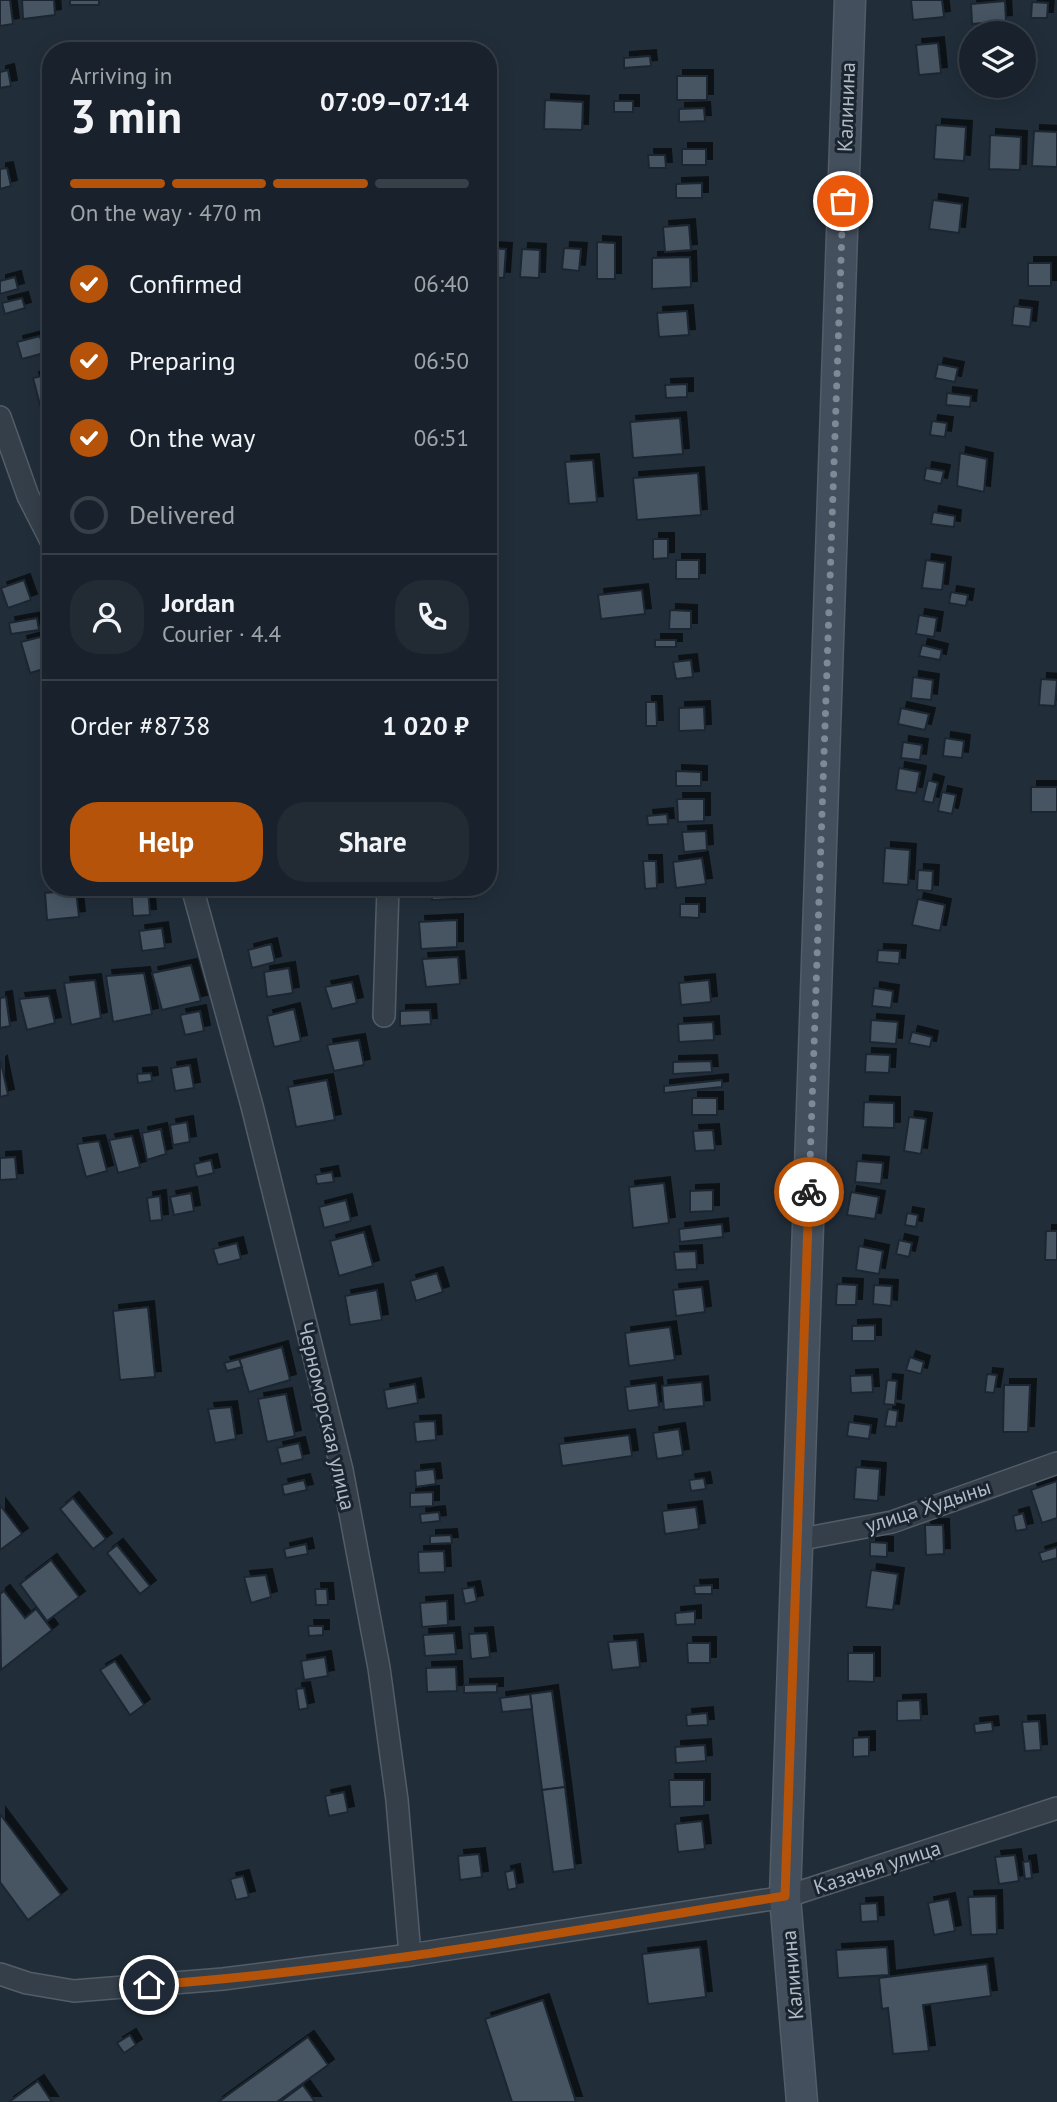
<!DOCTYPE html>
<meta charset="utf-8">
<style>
body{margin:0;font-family:"PT Sans",sans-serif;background:#222a34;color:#f1f3f6;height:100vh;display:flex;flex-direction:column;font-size:26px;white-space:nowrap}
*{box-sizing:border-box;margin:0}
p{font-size:23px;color:#9fa4a9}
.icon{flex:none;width:38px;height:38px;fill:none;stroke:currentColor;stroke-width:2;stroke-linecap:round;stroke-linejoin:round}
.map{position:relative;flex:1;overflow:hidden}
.sheet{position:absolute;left:42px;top:42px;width:455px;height:854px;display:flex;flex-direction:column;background:#19222c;border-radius:28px;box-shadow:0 4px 18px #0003,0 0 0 2px #373f48}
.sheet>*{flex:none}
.controls{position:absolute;left:959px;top:21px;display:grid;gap:14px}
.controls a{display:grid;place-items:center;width:77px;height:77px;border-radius:50%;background:#19222c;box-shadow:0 4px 18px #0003,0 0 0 2px #373f48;font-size:35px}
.pin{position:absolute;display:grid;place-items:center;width:60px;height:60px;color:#fff;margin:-30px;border:4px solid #fff;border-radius:50%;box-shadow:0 2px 7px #0007}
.courier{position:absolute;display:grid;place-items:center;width:70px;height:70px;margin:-35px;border:5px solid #b45309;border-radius:50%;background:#fff;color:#222;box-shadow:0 2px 9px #0007}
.head em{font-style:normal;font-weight:800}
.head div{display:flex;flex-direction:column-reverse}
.head{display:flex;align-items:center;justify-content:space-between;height:119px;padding:0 28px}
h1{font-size:46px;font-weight:800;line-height:52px}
.bar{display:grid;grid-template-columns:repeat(4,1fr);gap:10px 7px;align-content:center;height:84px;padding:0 28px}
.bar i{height:9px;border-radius:5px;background:#373f48}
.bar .on{background:#b45309}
.bar p{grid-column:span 4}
.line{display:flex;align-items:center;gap:18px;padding:0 28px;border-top:2px solid #373f48}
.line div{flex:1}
.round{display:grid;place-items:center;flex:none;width:74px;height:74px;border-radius:28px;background:#222a34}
ol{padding:0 28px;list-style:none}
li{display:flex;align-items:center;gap:21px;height:77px}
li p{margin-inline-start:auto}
li .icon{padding:7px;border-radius:50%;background:#b45309;color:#fff;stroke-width:4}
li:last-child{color:#9fa4a9}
li i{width:38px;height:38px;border:4px solid #373f48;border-radius:50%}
.button{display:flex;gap:14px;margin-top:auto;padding:14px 28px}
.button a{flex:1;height:80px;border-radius:28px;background:#b45309;color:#fff;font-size:28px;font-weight:800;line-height:80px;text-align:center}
.button a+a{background:#222a34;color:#f1f3f6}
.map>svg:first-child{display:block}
.building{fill:#475563;stroke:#1c2631;stroke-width:2;filter:url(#shadow)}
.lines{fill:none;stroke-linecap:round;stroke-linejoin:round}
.street-casing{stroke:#535d68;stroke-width:24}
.secondary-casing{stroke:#535d68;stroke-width:33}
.street{stroke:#353f4a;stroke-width:21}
.secondary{stroke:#434f5d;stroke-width:30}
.done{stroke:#7e8995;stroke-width:7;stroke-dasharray:0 12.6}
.route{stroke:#b45309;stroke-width:9}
.labels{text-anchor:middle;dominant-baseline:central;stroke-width:6;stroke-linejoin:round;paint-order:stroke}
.street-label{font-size:21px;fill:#b0bac6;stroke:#1a242f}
</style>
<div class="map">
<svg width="1057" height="2102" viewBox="0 0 1057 2102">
<defs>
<filter id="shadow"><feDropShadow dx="6" dy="-6" stdDeviation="0" flood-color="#0009"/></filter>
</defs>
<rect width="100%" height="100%" fill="#212e3a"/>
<!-- building -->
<g class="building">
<polygon points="0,0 10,0 13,24 0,26"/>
<polygon points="22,0 54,0 55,15 23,19"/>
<rect x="70" y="0" width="29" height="5"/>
<polygon points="911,0 942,0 944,17 913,20"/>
<polygon points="1005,1 1006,21 972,24 971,4"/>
<polygon points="1032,2 1048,3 1047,18 1031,18"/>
<polygon points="938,43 941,73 919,75 916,45"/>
<polygon points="650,56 651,66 624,68 624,58"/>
<polygon points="8,70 11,86 0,88 0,72"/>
<rect x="677" y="76" width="30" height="24"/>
<polygon points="545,100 583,102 582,130 544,129"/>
<rect x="614" y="101" width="19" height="11"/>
<polygon points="704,108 705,121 679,122 679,109"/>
<polygon points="936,125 966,127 964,161 934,159"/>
<polygon points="1034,131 1057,132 1057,167 1032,166"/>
<polygon points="990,135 1021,137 1020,170 989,169"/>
<rect x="682" y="149" width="24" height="16"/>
<polygon points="648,155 665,155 666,168 649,168"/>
<polygon points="7,168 11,186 0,189 0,169"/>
<polygon points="702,183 702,198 676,198 676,184"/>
<polygon points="933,200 962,204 959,233 929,229"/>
<polygon points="689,225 691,250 665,252 663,227"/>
<polygon points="597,242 615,243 615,279 597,279"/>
<polygon points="489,248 506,249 504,278 488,277"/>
<polygon points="564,248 581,249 579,271 562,269"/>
<polygon points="522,249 540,250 539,278 520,277"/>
<polygon points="690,257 691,287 652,289 652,258"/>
<rect x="1028" y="263" width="23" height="23"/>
<polygon points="15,277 18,289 0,294 0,281"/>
<polygon points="22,298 25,308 5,314 2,303"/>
<polygon points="1014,306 1032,308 1030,327 1012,325"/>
<polygon points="687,311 689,335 659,337 657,313"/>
<polygon points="40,336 44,353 22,359 17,342"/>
<polygon points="938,364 958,368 955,382 935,378"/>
<polygon points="51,374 51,402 40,405 33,378"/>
<polygon points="687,384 687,397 666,398 665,385"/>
<polygon points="947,393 971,396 970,407 946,405"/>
<polygon points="680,418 683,454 633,458 630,422"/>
<polygon points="932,421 947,423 945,437 930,435"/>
<polygon points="960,453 987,459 984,492 957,486"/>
<polygon points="593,460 597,502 569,504 565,462"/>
<polygon points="926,468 944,471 941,484 924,480"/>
<polygon points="698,473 701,515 637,520 633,478"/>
<polygon points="933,512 955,516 954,527 931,524"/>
<polygon points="653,539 668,539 668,558 653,559"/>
<rect x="676" y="560" width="23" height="19"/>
<polygon points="926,560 945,563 942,590 922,588"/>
<polygon points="24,580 31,600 8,608 1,588"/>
<polygon points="642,590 645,614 601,619 598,595"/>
<polygon points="951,592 968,595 966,606 949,603"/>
<polygon points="670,610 691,611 691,629 669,629"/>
<polygon points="919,615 937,618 934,637 916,634"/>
<polygon points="37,618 39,630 11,634 9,623"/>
<polygon points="51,634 51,667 30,673 21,642"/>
<rect x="655" y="640" width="21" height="7"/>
<polygon points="922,645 942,650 940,660 919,656"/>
<polygon points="691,660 693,677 676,679 673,662"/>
<polygon points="913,677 933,680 931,700 911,698"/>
<polygon points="1041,679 1057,680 1055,706 1039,705"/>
<polygon points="646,702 656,702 657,726 646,726"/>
<polygon points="704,707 705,730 679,731 679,708"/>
<polygon points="901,708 929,714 925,730 898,724"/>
<polygon points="945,738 964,741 962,758 943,756"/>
<polygon points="903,742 922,745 920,760 901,758"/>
<polygon points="899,768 920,772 916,793 896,790"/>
<polygon points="676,771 701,772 701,786 676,786"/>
<polygon points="928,780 938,783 933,803 923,801"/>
<rect x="1031" y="787" width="26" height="25"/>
<polygon points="942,792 956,795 952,814 938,811"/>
<polygon points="677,799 704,799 704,821 678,822"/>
<polygon points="667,814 668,824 648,825 647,816"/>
<polygon points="706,831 707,850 684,852 682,832"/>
<polygon points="885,848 910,850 908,885 883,883"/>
<polygon points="702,858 706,884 676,888 673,862"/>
<polygon points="643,861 656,861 657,888 645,889"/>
<polygon points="918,870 933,871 932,891 917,890"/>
<polygon points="131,887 148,887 150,915 133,916"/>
<polygon points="432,887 476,887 476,898 432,900"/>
<polygon points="76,890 79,917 47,920 45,893"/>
<polygon points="918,899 945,905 940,931 912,925"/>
<polygon points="680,904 699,904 699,918 680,917"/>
<polygon points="457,920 457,947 421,949 419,922"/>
<polygon points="162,928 165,948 142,951 139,931"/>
<polygon points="271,944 275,962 252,968 248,950"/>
<polygon points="878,950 900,951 899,964 877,962"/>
<polygon points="458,957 460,984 426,987 422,959"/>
<polygon points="191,965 201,1001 162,1010 152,973"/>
<polygon points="289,968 293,993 267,997 264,972"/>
<polygon points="144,973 152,1014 113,1022 106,976"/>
<polygon points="95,980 101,1018 71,1025 64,983"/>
<polygon points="709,980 711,1002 681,1005 679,983"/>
<polygon points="352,982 357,1003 332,1009 325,987"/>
<polygon points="874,988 893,991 891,1008 872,1006"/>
<polygon points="49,996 55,1023 27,1030 19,999"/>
<polygon points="6,997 10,1026 0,1028 0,998"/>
<polygon points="294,1009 301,1041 274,1047 267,1016"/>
<polygon points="430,1010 431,1024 400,1026 400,1011"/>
<polygon points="200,1011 204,1031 185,1035 180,1015"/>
<polygon points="871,1020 898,1022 896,1044 870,1042"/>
<polygon points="713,1022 714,1040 679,1042 678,1024"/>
<polygon points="912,1032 932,1037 930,1047 909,1043"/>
<polygon points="359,1040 364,1065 334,1071 327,1045"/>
<polygon points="866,1054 890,1055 889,1073 865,1072"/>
<polygon points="711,1061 712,1072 673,1074 673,1062"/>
<polygon points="1,1062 8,1095 0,1097 0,1063"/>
<polygon points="190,1065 194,1088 175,1091 171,1068"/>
<polygon points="151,1073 152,1081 138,1083 137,1074"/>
<polygon points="327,1080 335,1120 296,1127 288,1087"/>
<polygon points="722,1080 722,1087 664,1093 664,1086"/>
<rect x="692" y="1098" width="25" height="17"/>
<polygon points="864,1102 894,1103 894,1128 863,1127"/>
<polygon points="909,1117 926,1119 921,1154 904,1151"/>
<polygon points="187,1122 190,1142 173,1145 170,1125"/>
<polygon points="161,1129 166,1154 147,1160 142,1133"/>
<polygon points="713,1130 715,1150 695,1151 693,1131"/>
<polygon points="132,1136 140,1167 118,1173 109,1140"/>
<polygon points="99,1141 107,1171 86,1177 77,1144"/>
<polygon points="15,1157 17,1179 0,1180 0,1158"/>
<polygon points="211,1160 214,1173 197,1177 194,1164"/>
<polygon points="857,1161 883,1163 881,1184 855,1182"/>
<polygon points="332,1172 334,1182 317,1184 315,1175"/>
<polygon points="664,1183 669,1223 633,1228 629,1187"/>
<polygon points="713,1190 713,1211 690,1212 690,1191"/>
<polygon points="851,1192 879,1197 875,1219 847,1215"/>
<polygon points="191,1193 194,1211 174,1215 170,1197"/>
<polygon points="160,1196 162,1220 150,1221 147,1198"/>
<polygon points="346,1200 351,1221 324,1228 319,1207"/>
<polygon points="907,1213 918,1215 916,1227 905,1225"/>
<polygon points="722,1224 723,1237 680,1242 679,1229"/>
<polygon points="1046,1231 1057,1231 1057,1260 1045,1260"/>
<polygon points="364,1232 373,1266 339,1276 330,1241"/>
<polygon points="899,1240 912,1243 909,1257 896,1254"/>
<polygon points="237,1243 241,1259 218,1265 213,1249"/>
<polygon points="859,1246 883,1251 879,1274 856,1270"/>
<polygon points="696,1251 697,1269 676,1270 674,1252"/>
<polygon points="437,1273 443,1292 416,1301 410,1281"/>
<polygon points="837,1284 857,1285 856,1305 836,1305"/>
<polygon points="874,1285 892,1286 891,1306 873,1304"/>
<polygon points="702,1287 705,1312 676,1316 673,1290"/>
<polygon points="377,1290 382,1320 350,1325 345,1296"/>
<polygon points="148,1307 155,1377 120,1380 113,1311"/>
<polygon points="875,1325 875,1341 852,1341 852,1326"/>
<polygon points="670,1327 675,1360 629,1366 625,1333"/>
<polygon points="282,1347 290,1380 249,1392 239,1359"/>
<polygon points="910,1357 924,1362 921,1374 906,1370"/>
<polygon points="239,1359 242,1367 227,1371 224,1363"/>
<polygon points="987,1374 997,1375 994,1393 985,1392"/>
<polygon points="872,1375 873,1392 851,1393 850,1376"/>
<polygon points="887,1380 897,1381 895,1405 884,1404"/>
<polygon points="702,1382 704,1406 664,1410 662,1386"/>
<polygon points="656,1383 659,1407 628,1411 625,1387"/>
<polygon points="415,1384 418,1403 387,1409 384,1390"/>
<polygon points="1004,1385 1030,1385 1028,1432 1003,1432"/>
<polygon points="286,1394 295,1436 267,1442 258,1399"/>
<polygon points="231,1407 236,1439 215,1443 208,1409"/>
<polygon points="888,1409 898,1411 896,1427 885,1426"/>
<polygon points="435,1421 436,1440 416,1442 414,1422"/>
<polygon points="849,1422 871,1425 869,1439 847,1436"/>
<polygon points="679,1429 683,1455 657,1459 653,1433"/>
<polygon points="629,1435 632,1456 562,1466 559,1444"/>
<polygon points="299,1443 303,1459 281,1464 277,1448"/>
<polygon points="856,1467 880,1469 878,1501 854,1499"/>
<polygon points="434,1469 436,1484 416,1487 415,1471"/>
<polygon points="704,1478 706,1489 691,1491 689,1480"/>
<polygon points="304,1480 307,1490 284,1495 282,1485"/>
<polygon points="1057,1481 1057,1518 1042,1523 1031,1490"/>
<polygon points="433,1492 433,1506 410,1507 410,1493"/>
<polygon points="73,1498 106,1539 93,1549 60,1509"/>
<polygon points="0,1505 22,1534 0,1550"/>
<polygon points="696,1507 699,1529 665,1534 662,1511"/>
<polygon points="439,1512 440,1521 421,1523 420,1514"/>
<polygon points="1023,1513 1027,1529 1016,1531 1013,1516"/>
<polygon points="925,1525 943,1525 944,1554 926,1555"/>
<polygon points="451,1535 452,1543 430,1544 430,1536"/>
<polygon points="870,1542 887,1543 887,1557 870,1556"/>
<polygon points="306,1544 308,1554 286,1558 284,1549"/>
<polygon points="117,1545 150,1586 140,1594 107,1553"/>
<polygon points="1057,1547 1057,1558 1042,1562 1039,1553"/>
<polygon points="444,1551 445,1572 419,1573 418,1552"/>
<polygon points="51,1560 79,1597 47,1621 20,1584"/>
<polygon points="871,1570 898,1574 893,1610 866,1607"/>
<polygon points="266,1575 271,1597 251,1603 244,1577"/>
<polygon points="712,1585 712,1594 695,1594 694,1586"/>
<polygon points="474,1587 477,1601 465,1604 462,1589"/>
<polygon points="315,1589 327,1589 328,1605 316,1605"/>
<polygon points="4,1591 25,1618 36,1609 52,1630 1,1670 0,1594"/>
<polygon points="447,1601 448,1625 422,1627 420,1603"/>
<polygon points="695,1611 695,1624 676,1625 675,1613"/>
<polygon points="308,1626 323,1626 323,1635 309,1636"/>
<polygon points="454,1633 456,1654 425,1656 423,1635"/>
<polygon points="487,1633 490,1657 471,1659 469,1634"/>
<polygon points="637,1640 640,1667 612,1670 608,1642"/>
<polygon points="687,1643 710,1643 710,1663 688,1663"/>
<polygon points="848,1653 874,1653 874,1682 848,1681"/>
<polygon points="325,1657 328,1676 304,1680 301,1661"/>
<polygon points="115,1661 144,1705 130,1715 100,1670"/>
<polygon points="456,1667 457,1691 427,1692 426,1668"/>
<polygon points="497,1684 497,1692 464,1693 464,1685"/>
<polygon points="304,1688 308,1708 299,1710 296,1689"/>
<polygon points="552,1691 565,1787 542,1790 530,1694"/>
<polygon points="530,1694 532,1709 502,1712 500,1698"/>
<polygon points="920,1700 921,1720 897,1721 897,1701"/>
<polygon points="707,1713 708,1725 687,1726 686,1715"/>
<polygon points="1039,1721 1041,1750 1025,1751 1022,1722"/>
<polygon points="992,1722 993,1731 975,1733 974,1724"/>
<polygon points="869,1737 869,1756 853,1757 853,1738"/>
<polygon points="705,1745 706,1761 676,1763 675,1747"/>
<polygon points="669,1780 704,1780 704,1806 670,1807"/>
<polygon points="565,1787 575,1869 553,1872 542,1790"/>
<polygon points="344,1792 348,1812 329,1816 325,1796"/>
<polygon points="0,1814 61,1895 28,1920 0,1882"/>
<polygon points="702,1821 705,1849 678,1852 675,1824"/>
<polygon points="479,1854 482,1877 460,1880 458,1856"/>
<polygon points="1015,1855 1019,1881 999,1884 995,1857"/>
<polygon points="1030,1861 1032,1878 1025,1879 1023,1862"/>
<polygon points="514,1870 517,1888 508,1890 505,1872"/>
<polygon points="243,1876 249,1897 236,1900 230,1879"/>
<polygon points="996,1896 997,1934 971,1935 968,1897"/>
<polygon points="949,1899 955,1931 934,1935 928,1903"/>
<polygon points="877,1903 878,1921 861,1922 860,1904"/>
<polygon points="700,1947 706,1997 648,2004 642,1954"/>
<polygon points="887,1947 889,1975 838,1978 836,1950"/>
<polygon points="987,1964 991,1996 923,2005 929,2051 893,2054 888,2008 882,2009 879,1978"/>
<polygon points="543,2000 576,2102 512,2102 485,2019"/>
<polygon points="130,2035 136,2045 124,2053 117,2043"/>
<polygon points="308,2037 328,2065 277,2102 218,2102"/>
<polygon points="38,2081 52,2102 9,2102"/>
<polygon points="303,2085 315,2102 280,2102"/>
</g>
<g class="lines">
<defs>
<g id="street">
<polyline points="0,417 28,496 51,541"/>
<polyline points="192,887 252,1106 342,1470 379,1668 397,1800 410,1955"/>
<polyline points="384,1016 388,887"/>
<polyline points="797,1540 892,1522 1057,1463"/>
<polyline points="0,1974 27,1983 74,1991 223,1979 410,1955 785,1897 1057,1808"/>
</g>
<polyline id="secondary" points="802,2102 785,1897 850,0"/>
</defs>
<!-- street casing -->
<use href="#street" class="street-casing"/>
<!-- secondary casing -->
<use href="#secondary" class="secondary-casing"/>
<!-- street -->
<use href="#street" class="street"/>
<!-- secondary -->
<use href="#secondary" class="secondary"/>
</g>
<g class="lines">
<!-- done -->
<polyline class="done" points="809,1192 843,201"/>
<!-- route -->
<path class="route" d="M149,1985C362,1970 574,1930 785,1896L809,1192"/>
</g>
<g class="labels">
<!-- street labels -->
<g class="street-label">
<text transform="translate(846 107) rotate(-88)">Калинина</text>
<text transform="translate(327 1416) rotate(77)">Черноморская улица</text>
<text transform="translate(928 1506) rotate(-18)">улица Худыны</text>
<text transform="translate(877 1867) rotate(-18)">Казачья улица</text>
<text transform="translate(792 1975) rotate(-95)">Калинина</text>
</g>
</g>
</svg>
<div class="controls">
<a><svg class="icon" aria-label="layers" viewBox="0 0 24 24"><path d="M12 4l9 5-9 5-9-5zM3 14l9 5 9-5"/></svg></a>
</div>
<div class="pin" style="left:843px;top:201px;background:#ea580c"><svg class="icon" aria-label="bag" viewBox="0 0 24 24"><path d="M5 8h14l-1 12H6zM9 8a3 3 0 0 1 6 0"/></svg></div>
<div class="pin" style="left:149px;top:1985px;background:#1f2937"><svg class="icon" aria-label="home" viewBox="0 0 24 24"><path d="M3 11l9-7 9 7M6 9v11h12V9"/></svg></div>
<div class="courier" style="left:809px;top:1192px"><svg class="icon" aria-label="bike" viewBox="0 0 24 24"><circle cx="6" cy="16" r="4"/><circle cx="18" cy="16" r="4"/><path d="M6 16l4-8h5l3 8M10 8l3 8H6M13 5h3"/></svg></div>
<section class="sheet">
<div class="head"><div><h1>3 min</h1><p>Arriving in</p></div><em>07:09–07:14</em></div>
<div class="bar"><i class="on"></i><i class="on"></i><i class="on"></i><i></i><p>On the way · 470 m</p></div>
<ol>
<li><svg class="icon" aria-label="check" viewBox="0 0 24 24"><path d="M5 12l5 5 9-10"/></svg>Confirmed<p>06:40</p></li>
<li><svg class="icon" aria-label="check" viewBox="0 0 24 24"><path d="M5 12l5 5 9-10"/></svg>Preparing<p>06:50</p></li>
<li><svg class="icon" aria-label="check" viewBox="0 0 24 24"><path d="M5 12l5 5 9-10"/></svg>On the way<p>06:51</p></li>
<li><i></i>Delivered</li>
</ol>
<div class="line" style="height:126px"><a class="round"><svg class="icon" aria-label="person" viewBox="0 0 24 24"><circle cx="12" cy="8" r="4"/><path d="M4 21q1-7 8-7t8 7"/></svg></a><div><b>Jordan</b><p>Courier · 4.4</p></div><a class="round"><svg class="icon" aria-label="phone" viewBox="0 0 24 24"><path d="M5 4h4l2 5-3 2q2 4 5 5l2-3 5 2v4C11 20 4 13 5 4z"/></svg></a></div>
<div class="line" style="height:91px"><div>Order #8738</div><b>1 020 ₽</b></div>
<div class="button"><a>Help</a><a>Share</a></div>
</section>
</div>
